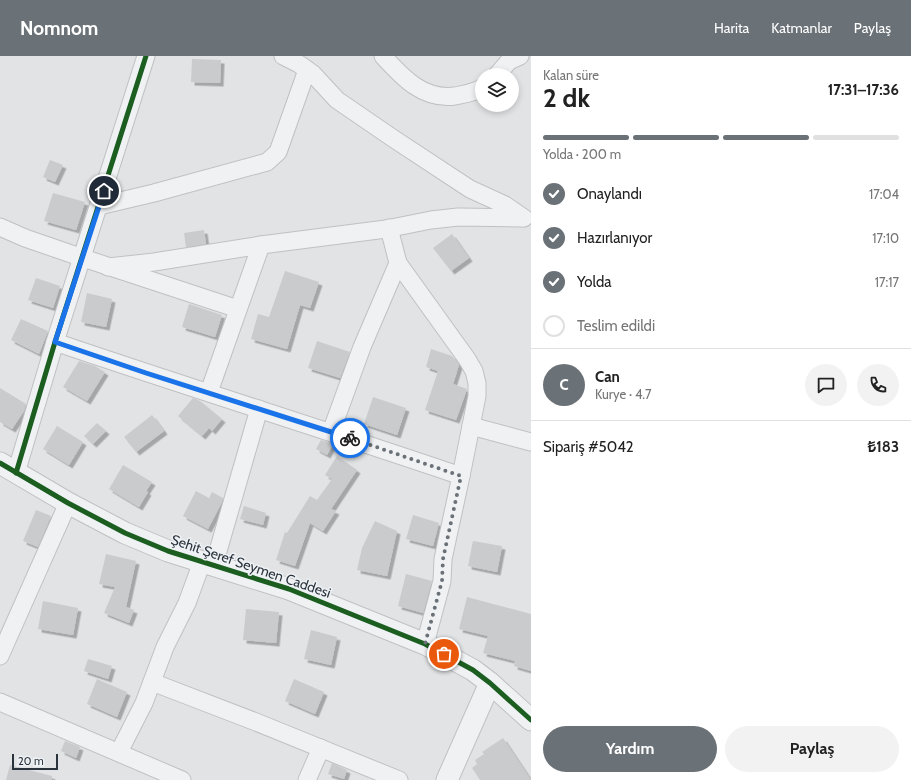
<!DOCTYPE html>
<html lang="tr">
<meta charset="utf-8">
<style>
body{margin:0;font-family:Cabin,sans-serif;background:#f2f2f2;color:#222;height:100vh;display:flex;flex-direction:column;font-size:15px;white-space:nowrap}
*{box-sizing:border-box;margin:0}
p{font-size:13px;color:#767676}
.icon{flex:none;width:22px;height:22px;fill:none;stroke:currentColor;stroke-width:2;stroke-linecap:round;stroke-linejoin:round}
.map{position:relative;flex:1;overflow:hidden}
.sheet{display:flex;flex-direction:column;background:#fff;width:380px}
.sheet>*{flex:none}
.buttons{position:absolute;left:475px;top:12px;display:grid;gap:8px}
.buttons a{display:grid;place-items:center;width:44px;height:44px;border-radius:50%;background:#fff;box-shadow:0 2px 6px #0003;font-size:20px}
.scale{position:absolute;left:12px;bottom:10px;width:46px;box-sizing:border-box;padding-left:4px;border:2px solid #2a333c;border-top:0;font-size:11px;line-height:14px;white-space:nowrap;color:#2a333c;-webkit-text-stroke:3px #eff2f5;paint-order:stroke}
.pin{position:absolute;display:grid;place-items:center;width:34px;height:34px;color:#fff;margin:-17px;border:2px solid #fff;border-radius:50%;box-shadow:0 1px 4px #0007}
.courier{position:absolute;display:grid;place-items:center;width:40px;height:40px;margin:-20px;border:3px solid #1a73e8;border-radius:50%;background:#fff;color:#222;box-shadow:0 1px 5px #0007}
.overview em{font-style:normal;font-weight:700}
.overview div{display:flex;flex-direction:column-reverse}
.overview{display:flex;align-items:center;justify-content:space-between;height:68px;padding:0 12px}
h1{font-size:26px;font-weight:700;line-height:30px}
.bar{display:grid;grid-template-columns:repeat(4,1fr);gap:6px 4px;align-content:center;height:48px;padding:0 12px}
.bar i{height:5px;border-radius:3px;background:#e0e0e0}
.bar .current{background:#6a7177}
.bar p{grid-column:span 4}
.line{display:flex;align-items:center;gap:10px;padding:0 12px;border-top:1px solid #e0e0e0}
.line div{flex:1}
.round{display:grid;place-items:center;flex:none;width:42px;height:42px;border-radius:21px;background:#f2f2f2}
ol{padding:0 12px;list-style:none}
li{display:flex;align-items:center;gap:12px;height:44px}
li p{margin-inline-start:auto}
li .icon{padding:4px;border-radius:50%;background:#6a7177;color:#fff;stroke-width:4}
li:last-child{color:#767676}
li i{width:22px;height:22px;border:2px solid #e0e0e0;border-radius:50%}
.primary-button{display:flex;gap:8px;margin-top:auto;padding:8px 12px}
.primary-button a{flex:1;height:46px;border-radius:24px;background:#6a7177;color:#fff;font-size:16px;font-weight:700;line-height:46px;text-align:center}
.primary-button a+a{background:#f2f2f2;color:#222}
header{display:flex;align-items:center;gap:24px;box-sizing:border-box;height:56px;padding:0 20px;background:#6a7177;color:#fff}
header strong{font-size:19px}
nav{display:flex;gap:22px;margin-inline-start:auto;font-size:14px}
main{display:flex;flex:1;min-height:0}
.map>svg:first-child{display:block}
.building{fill:#c9cbcd;filter:url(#shadow)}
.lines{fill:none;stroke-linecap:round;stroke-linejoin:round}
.minor-casing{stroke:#bfc1c3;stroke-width:19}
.tertiary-casing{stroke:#bfc1c3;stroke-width:23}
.minor{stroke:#f0f1f3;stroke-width:17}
.tertiary{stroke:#f0f1f3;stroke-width:21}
.cycleway-casing{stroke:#eff2f5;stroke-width:8}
.cycleway{stroke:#1b5e20;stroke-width:5}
.done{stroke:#6a7177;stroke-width:4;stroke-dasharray:0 7.2}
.route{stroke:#1a73e8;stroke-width:5}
.labels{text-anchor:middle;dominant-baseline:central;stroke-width:3;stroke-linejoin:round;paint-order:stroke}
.street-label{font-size:14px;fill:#2a333c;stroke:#eff2f5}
</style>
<header>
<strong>Nomnom</strong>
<nav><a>Harita</a><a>Katmanlar</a><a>Paylaş</a></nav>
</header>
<main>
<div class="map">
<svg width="531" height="724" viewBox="0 0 531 724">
<defs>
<filter id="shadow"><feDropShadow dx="3.5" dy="3.5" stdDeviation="0" flood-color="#0004"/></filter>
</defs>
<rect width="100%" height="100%" fill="#e1e3e5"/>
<!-- building -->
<g class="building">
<polygon points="192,3 221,4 220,27 191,26"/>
<polygon points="50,104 63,109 55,126 43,121"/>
<polygon points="53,137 85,146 76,174 44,165"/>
<polygon points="204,174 206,188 186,191 184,177"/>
<polygon points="452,178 469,202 451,215 433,192"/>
<polygon points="285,215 319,226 310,252 300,249 287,293 251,283 258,258 269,261"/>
<polygon points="36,222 60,230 53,252 28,244"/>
<polygon points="87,237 112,243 106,271 81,266"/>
<polygon points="189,248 222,259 215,281 182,271"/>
<polygon points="21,263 48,275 39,298 11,284"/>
<polygon points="317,285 350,296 340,322 308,312"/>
<polygon points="431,293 452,300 459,309 453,328 467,333 456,364 425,354 438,315 426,311"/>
<polygon points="79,305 95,310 105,316 87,345 63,331"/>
<polygon points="0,332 26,348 24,355 12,373 0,366"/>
<polygon points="373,341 406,352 397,379 364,368"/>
<polygon points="193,342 200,345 222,363 212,375 209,372 202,380 178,360"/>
<polygon points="152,359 164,375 136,396 124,381"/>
<polygon points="97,367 106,375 93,388 84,380"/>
<polygon points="57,370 83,386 69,409 43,393"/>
<polygon points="321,384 333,388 327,399 316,393"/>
<polygon points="337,400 357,414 331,453 336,455 323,475 310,467 295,510 276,504 285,476 287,477 310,440 317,444 332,423 325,419"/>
<polygon points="123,409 152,426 146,435 148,436 139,451 109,433"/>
<polygon points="196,435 209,442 212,436 223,442 221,448 208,473 183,460"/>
<polygon points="244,450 266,457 263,469 240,463"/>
<polygon points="36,454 51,460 38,491 23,485"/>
<polygon points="413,459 439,467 433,490 406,483"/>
<polygon points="375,465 397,475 387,520 357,514 362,492"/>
<polygon points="473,485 502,490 497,516 468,510"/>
<polygon points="106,498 136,505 126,551 134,554 129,567 104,557 115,531 99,528"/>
<polygon points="406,518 432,525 423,557 398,550"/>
<polygon points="467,541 531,558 531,615 514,610 515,605 483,597 488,580 459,573"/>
<polygon points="43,545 78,552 73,579 38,573"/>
<polygon points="246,553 279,556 276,587 243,584"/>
<polygon points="311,574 337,581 331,609 304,603"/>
<polygon points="88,603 112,610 108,623 84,615"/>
<polygon points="97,623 127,636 117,661 87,648"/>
<polygon points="294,623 324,636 315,658 285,645"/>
<polygon points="503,682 531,724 480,724 472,712 477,708 475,704 484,698 482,696"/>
<polygon points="65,685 80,691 76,702 61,695"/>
<polygon points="332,707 347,714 344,723 328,718"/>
<polygon points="10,709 52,720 52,724 6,724"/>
</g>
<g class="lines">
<defs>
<g id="minor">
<polyline points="283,0 299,8 313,18 337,44 394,83 470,133 505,149 524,162"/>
<path d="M383,0C403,22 423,44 455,40C465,38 473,37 482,32"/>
<polyline points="497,19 509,5 520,0"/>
<polyline points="99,150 154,137 267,106 278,96 307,14"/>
<polyline points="0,171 25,182 83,202 238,253"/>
<polyline points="398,207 467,303 474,315 477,327 477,340 461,420 443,503 442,525 425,588"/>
<polyline points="108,211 154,206 261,189 386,173 431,164 458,161 523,162"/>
<path d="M55,286C190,332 326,374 461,420"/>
<polyline points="209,336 261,189"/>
<polyline points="471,370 531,386"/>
<polyline points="331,376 362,291 398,207 389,172"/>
<polyline points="16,417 55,286 146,0"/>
<polyline points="214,509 259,353"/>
<polyline points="0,600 68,447"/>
<polyline points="152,626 256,666 399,724"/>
<polyline points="0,646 182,724"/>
<polyline points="119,696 144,647 165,591 187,547 202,506"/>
<polyline points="307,724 321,692"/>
</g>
<g id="tertiary">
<polyline points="0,407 68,447 125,477 168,495 289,533 425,588 473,614 490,627 531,664"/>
<polyline points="447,724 490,627"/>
</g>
</defs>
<!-- minor casing -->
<use href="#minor" class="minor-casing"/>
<!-- tertiary casing -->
<use href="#tertiary" class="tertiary-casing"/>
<!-- minor -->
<use href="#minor" class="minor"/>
<!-- tertiary -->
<use href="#tertiary" class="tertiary"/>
<defs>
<g id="cycleway">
<polyline points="0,407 68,447 125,477 168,495 289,533 425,588 473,614 490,627 531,664"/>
<polyline points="16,417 55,286 146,0"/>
</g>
</defs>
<!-- cycleway casing -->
<use href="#cycleway" class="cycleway-casing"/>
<!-- cycleway -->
<use href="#cycleway" class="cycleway"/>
</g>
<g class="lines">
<!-- done -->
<polyline class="done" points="350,382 461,420 443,503 442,525 425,588 444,598"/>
<!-- route -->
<polyline class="route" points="104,135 55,286 146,317 350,382"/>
</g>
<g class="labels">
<!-- street labels -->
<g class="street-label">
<text transform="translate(251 510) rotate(19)">Şehit Şeref Seymen Caddesi</text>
</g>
</g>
</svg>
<div class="buttons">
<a><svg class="icon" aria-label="layers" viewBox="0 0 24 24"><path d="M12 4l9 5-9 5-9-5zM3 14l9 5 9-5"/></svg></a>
</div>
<div class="scale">20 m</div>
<div class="pin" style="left:444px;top:598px;background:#ea580c"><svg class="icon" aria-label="bag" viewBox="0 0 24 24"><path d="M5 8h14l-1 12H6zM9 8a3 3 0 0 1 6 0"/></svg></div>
<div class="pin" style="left:104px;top:135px;background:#1f2937"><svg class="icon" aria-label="home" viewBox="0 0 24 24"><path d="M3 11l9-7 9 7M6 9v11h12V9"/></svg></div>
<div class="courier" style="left:350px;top:382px"><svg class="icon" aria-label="bike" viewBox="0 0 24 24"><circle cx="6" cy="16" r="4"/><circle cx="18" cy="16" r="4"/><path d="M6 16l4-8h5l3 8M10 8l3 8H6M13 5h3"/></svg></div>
</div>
<section class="sheet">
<div class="overview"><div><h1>2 dk</h1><p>Kalan süre</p></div><em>17:31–17:36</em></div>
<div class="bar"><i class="current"></i><i class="current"></i><i class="current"></i><i></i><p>Yolda · 200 m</p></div>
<ol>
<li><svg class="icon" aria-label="check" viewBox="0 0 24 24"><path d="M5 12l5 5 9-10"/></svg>Onaylandı<p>17:04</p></li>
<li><svg class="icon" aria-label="check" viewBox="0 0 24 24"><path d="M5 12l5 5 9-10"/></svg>Hazırlanıyor<p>17:10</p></li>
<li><svg class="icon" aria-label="check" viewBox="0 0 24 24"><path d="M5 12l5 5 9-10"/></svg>Yolda<p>17:17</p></li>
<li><i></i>Teslim edildi</li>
</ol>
<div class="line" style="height:72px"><b class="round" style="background:#6a7177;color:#fff">C</b><div><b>Can</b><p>Kurye · 4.7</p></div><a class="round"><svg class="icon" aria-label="chat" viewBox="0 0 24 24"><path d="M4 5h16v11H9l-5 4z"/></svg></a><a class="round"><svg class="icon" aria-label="phone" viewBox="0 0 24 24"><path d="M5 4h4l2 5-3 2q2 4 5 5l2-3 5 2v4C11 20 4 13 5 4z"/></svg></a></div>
<div class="line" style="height:52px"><div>Sipariş #5042</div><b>₺183</b></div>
<div class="primary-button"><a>Yardım</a><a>Paylaş</a></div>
</section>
</main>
